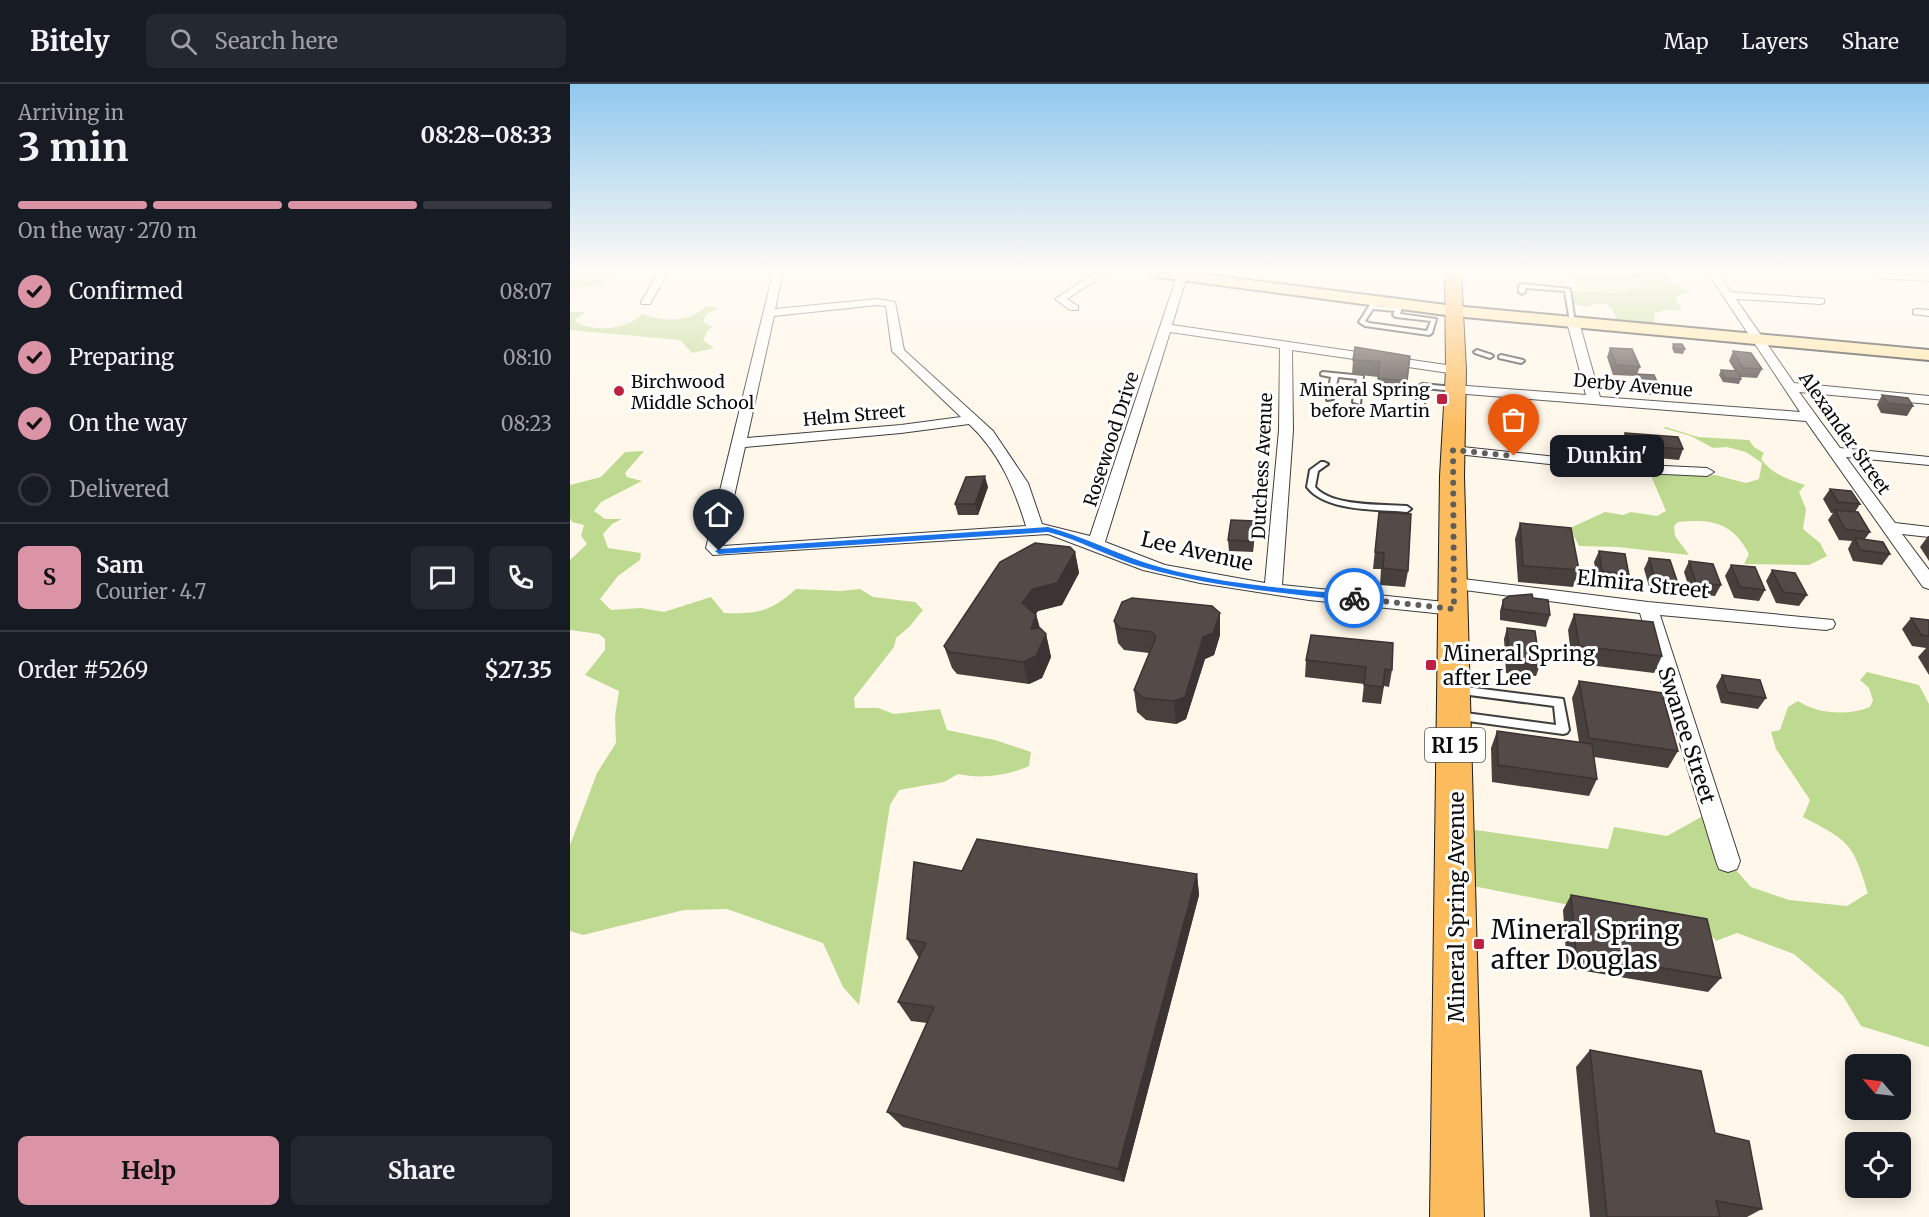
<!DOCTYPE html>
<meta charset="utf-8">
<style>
body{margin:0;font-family:Merriweather,serif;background:#242831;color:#f1f3f6;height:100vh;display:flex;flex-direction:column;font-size:22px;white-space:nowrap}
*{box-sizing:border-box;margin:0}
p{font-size:20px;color:#9ea1a6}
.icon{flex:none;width:33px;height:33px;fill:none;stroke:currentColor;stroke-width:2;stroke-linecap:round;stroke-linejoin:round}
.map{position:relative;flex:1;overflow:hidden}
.panel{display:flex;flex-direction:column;background:#171b24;width:570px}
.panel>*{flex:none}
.needle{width:39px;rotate:298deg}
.buttons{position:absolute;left:1275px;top:970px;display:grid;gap:12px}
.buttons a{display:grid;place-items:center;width:66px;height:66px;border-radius:9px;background:#171b24;box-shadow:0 3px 15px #0003;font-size:30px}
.pin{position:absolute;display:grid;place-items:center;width:51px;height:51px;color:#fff;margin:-62px -26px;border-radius:50% 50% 50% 0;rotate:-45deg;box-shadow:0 0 6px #0007}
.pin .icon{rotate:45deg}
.courier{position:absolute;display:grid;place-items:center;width:60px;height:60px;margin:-30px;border:4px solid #1a73e8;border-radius:50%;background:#fff;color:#222;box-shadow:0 2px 8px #0007}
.bubble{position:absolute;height:42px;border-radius:9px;background:#171b24;box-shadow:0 3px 15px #0003;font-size:20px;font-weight:700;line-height:42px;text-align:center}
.headline em{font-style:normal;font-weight:700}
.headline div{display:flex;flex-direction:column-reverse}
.headline{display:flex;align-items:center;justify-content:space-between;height:102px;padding:0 18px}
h1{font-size:39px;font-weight:700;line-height:45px}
.bar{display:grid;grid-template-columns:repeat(4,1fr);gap:9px 6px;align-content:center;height:72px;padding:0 18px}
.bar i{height:8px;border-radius:4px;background:#363941}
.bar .selected{background:#da94a5}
.bar p{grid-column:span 4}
.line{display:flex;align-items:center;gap:15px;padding:0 18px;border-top:2px solid #363941}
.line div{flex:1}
.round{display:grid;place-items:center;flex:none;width:63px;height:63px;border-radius:9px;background:#242831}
ol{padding:0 18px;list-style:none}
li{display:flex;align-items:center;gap:18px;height:66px}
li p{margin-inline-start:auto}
li .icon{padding:6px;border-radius:50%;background:#da94a5;color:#111;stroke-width:4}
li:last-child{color:#9ea1a6}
li i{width:33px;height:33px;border:3px solid #363941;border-radius:50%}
.button{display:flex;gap:12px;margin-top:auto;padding:12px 18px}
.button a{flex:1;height:69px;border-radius:9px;background:#da94a5;color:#111;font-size:24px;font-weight:700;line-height:69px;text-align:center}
.button a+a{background:#242831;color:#f1f3f6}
header{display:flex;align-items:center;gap:36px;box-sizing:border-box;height:84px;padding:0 30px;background:#171b24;border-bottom:2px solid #363941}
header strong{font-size:28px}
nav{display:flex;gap:33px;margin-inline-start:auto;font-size:21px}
.search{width:420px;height:54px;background:#242831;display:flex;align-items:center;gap:15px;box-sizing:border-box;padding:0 21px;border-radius:9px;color:#9ea1a6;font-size:22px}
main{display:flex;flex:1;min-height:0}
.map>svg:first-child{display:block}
.green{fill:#d8e9b2}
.forest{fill:#beda91}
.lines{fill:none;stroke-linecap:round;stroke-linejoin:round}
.lane-casing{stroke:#3e3e3e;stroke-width:4}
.street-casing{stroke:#3e3e3e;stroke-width:2}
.secondary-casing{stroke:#2d2d2d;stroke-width:4}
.primary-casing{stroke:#1c1c1c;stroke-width:2}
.lane{fill:#fff;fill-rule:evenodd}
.street{fill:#fff;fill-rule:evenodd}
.secondary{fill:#ffe6a4;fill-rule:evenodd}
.primary{fill:#fcbb5c;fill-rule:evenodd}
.wall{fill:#48403d}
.shaded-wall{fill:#3b3432}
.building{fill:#544a47;stroke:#3b3432;stroke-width:1.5}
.route{fill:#1a73e8}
.done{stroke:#605e59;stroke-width:6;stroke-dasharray:0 10.8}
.poi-dot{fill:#bd2141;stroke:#fff;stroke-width:2}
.labels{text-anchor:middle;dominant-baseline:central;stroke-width:6;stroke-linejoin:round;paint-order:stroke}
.far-poi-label{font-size:18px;fill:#0b0b0b;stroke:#fff;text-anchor:start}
.far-street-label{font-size:18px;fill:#0b0b0b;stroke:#fff}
.shield{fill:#fff;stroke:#545454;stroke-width:1.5}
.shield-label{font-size:20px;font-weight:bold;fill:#0b0b0b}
.street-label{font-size:21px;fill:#0b0b0b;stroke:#fff}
.poi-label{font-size:21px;fill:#0b0b0b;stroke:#fff;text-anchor:start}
.near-poi-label{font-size:26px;fill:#0b0b0b;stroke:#fff;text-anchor:start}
</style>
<header>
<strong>Bitely</strong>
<div class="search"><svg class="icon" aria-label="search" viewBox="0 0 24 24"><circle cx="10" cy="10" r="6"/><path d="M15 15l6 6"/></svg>Search here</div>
<nav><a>Map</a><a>Layers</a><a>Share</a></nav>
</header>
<main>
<section class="panel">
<div class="headline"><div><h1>3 min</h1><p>Arriving in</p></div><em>08:28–08:33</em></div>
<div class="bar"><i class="selected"></i><i class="selected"></i><i class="selected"></i><i></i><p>On the way · 270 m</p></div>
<ol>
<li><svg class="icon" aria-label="check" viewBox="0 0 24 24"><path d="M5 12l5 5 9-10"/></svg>Confirmed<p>08:07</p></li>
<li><svg class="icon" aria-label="check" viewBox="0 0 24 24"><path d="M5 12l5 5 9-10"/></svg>Preparing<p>08:10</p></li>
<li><svg class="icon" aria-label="check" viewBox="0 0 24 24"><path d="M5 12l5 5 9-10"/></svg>On the way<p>08:23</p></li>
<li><i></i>Delivered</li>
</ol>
<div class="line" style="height:108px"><b class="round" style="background:#da94a5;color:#111">S</b><div><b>Sam</b><p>Courier · 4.7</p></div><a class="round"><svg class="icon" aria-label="chat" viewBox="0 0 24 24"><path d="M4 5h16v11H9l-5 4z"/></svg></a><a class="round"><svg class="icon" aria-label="phone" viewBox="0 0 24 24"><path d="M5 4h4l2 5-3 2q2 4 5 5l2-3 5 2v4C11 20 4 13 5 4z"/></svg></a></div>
<div class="line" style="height:78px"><div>Order #5269</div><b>$27.35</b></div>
<div class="button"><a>Help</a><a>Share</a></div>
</section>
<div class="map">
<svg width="1359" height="1133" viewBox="0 0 1359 1133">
<rect width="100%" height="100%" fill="#fff7e9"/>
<!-- green -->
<path class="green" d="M1003,189C1025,189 1061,181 1074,202C1053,207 1026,215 1007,203Z"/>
<!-- forest -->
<g class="forest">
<polygon points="3,189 42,189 43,193 36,198 35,202 0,205 0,195 6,192"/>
<polygon points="1054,189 1109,189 1099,191 1097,198 1123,207 1105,213 1111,226 1094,226 1084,230 1085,244 1049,242 1043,226 1037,220 1023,220 1018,223 998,219 997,207 1048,209 1073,202 1069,195"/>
<path d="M137,222L149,224L137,230L133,238L142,243L137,247L133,256L144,264L122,269L110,256L0,246V228H16L4,236C19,249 59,246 72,230C96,238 117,239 137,222Z"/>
<path d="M1096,343L1128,353L1179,356L1184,363L1194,369L1191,375C1202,390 1217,395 1235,401L1229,408L1236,425L1233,445L1250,459L1257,472L1239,481L1174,480L1179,470C1162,438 1142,435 1108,438L1104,442L1105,452L1119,471L1048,463L1009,462L1000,444L1035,428L1053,431L1061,428L1087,432L1096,427L1079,387L1145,391L1176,399L1189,395L1192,379L1176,368L1157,363L1143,364L1121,352L1093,344Z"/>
<path d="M74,367L55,389L57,393L72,397L31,418L24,427L35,435H52L42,440L33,450L38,464L71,469L70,476L48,492L30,515L41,526L71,524L94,528L141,513L154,529C188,530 200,528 226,505L270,507L290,505L303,513L345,518L353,526L339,543L326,554L324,563L284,614L285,624H308L324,630L370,625L377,646L425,656L461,668L459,682C437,692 411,695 388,690L374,698L329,706L320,721L289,921L273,903L253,859L157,825L114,826L13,851L0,847V761L27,689L46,659L45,632L49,607L15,591L35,566V555L29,550L0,546V476L17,460L11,452L14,441L2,438L0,434V401L31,393L55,368Z"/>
<path d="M1297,588L1349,601L1359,620V963L1291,942L1273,912L1224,870L1167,849L1146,857L1134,843L1101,841L903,802L900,748L906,746L1038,765L1044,743L1097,752L1133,732L1158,777L1181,803L1219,816L1277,822L1298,809C1283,759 1279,757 1233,733L1240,716L1206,665L1201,648L1210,646L1218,623L1228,617C1248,630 1277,632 1300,623L1303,616L1299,604L1290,596Z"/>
</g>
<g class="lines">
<defs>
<g id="lane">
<polygon points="952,200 1000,205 1005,239 1000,238 995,207 955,204 955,208 952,210 949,208 949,202"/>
<path d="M805,215L808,217L805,222L827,224L829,220H833L830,230L866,235L862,249L859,251L795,242L789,238L803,216ZM803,225L825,227L823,231L826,233L861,237L857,247L799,239L795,237Z"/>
<polygon points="907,266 922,271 923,272 920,274 905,269 904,268"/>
<polygon points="931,271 953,276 954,277 951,279 929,274 929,272"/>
<polygon points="753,288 793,292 790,320 783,318 787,295 768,293 763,315 757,316 761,293 751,291 751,289"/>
<polygon points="852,300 884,303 887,305 884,307 855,304 854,323 850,325 846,323 849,302"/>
<path d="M751,378H754L758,380L748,387L745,403C762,423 812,420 837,422L841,425L837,428C808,425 756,428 737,403L740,386Z"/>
<polygon points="888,602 993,615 999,646 997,649 993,650 884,635 882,632 884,629 888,628 986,641 984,622 884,609 882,606 884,603"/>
</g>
<g id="street">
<polygon points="88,189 98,189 80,220 72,220 71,218"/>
<path d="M203,189H213L205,225L307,215L325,218L334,266L423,347L458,399L472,440L520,452L608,189H618L602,241L890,283V289L886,290L722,266L723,346L712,501L884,519L893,525L884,531L739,516L630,499L573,486L478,450L143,471L136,464ZM307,221L316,222L322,267L391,333L331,341L177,354L204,232ZM600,248L710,264L709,346L695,499L595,481L535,458ZM399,340C429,368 444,403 456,442L153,462L175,363L331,349Z"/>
<polygon points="525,189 537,189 497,215 508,222 508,226 500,226 485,215"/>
<polygon points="1138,189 1148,189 1161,208 1254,215 1254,219 1250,220 1166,215 1224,299 1359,312 1359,320 1229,308 1270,364 1359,373 1359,381 1276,373 1325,439 1359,443 1359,453 1332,450 1359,486 1359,505 1353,503 1236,337 884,309 878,305 884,301 1016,311 997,238 1003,235 1009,238 1030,313 1230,328"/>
<polygon points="1311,189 1359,191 1359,197 1308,194 1307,192"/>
<polygon points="1347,225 1359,226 1359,232 1343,230 1343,226"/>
<polygon points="883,362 1052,380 1137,384 1144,388 1137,392 1052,388 878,369 876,366 878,363"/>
<polygon points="885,494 1078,518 1263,536 1265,540 1263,544 1256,546 1090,531 1170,777 1167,785 1158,788 1149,785 1146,777 1070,529 879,504 876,500 879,496"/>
</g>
<polygon id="secondary" points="580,189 623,189 884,222 1359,266 1359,276 884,232 587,193"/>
<polygon id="primary" points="875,189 891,189 896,286 894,392 914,1133 860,1133 870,392 876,286"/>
</defs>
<!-- lane casing -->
<use href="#lane" class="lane-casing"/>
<!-- street casing -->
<use href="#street" class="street-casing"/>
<!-- secondary casing -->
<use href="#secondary" class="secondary-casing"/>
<!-- primary casing -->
<use href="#primary" class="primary-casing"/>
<!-- lane -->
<use href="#lane" class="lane"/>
<!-- street -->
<use href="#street" class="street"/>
<!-- secondary -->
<use href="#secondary" class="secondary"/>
<!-- primary -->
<use href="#primary" class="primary"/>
</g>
<!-- wall -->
<g class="wall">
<polygon points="1103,260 1115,265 1113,270 1104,269 1102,264"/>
<polygon points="1040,264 1070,283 1067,290 1089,302 1085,311 1068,310 1063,300 1066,292 1043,291 1037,273"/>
<polygon points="1163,267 1192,285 1187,294 1170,293 1171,295 1169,300 1153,298 1149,291 1151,286 1165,287 1159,277"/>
<polygon points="840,272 835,312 807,308 808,293 782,290 783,276"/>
<polygon points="1312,311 1343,322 1337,332 1311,329 1307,321"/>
<polygon points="1055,349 1113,365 1109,376 1056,371 1051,359"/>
<polygon points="418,403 408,431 388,431 385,420"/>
<polygon points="1260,405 1290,420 1285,428 1300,448 1295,455 1320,470 1312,481 1283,477 1278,465 1282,457 1269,456 1258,436 1263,429 1261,429 1253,415"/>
<polygon points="809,428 838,487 835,503 810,501 811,485 803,485"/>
<polygon points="685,437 683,468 659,467 658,456"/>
<polygon points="950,439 1009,486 1003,503 948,498 945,455"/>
<polygon points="1358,452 1359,452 1359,477 1350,463"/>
<polygon points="1029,467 1059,491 1054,502 1028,498 1024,478"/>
<polygon points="505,468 509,489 492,521 468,527 466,530 470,544 476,550 481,573 472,594 459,600 387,590 382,584 374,562"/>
<polygon points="1079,474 1107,497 1102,508 1080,506 1074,485"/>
<polygon points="1119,477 1151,501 1145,512 1121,510 1114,488"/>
<polygon points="1161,481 1195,506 1189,517 1164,514 1155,492"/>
<polygon points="1202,486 1237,511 1229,522 1206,519 1196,497"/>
<polygon points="963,514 980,531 976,543 930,536 930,527 933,516"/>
<polygon points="650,529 650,551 644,571 635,575 616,635 606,640 576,636 567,628 564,606 579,569 554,566 548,559 544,537"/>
<polygon points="1004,530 1092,572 1084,589 1002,579 998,546"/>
<polygon points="1341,534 1359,536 1359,591 1348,573 1356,564 1342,562 1332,545"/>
<polygon points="937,544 970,581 966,592 936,589 934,555"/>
<polygon points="741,551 822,586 819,603 814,602 811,620 792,618 794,600 735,593 736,576"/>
<polygon points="1152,591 1196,614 1188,625 1151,619 1146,602"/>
<polygon points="1009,597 1108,667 1098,684 1024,673 1027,695 1019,712 922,698 921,664 927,647 1009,658 1002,614"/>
<polygon points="392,787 627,790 629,811 554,1098 333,1043 317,1028 357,939 341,937 328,918 349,874 337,855"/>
<polygon points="1001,811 1151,894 1138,908 997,884 993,826"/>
<polygon points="1020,966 1145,1049 1192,1125 1177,1133 1020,1133 1006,983"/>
</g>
<!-- shaded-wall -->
<g class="shaded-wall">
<polygon points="415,392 418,403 408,431 405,420"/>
<polygon points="685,437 685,448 683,468 683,457"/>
<polygon points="505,468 509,489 492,521 468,527 458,541 452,519 463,505"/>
<polygon points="650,529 650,551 644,571 635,575 616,635 606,640 604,617 633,553"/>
<polygon points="466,531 472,553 461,545"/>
<polygon points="476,550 481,573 472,594 459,600 453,578"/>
<polygon points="627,790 629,811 554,1098 548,1085"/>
</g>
<!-- building -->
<g class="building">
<polygon points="1103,260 1112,260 1115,265 1106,265"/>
<polygon points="785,263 840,272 837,297 808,294 810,278 783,276"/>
<polygon points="1040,264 1062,265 1070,283 1046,281"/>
<polygon points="1163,267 1181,269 1192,285 1173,284"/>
<polygon points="1151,286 1167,287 1171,295 1155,294"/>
<polygon points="1066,290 1084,291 1089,302 1071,300"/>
<polygon points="1312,311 1338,314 1343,322 1317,319"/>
<polygon points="1055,349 1108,353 1113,365 1059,361"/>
<polygon points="415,392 405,420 385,420 396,393"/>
<polygon points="1260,405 1281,407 1290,420 1268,418"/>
<polygon points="1265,426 1288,428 1300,448 1275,445"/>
<polygon points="809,428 841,430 838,487 813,484 814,469 805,468"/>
<polygon points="661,436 685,437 683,457 658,456"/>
<polygon points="950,439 1001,444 1009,486 953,482"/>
<polygon points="1285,454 1313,458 1320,470 1290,466"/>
<polygon points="465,459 500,463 505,468 487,499 463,505 452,519 466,531 461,545 470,544 476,550 466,572 453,578 379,568 374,562 430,478"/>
<polygon points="1029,467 1055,470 1059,491 1032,487"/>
<polygon points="1079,474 1100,476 1107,497 1085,495"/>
<polygon points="1119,477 1143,480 1151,501 1126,499"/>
<polygon points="1161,481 1185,483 1195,506 1170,503"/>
<polygon points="1202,486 1225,489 1237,511 1213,508"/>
<polygon points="962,510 963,514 978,516 980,531 933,525 933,516 939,512"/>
<polygon points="562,514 642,522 650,529 643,549 633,553 615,613 604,617 573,614 564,606 586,553 582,548 550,544 544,537 552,518"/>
<polygon points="1004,530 1083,538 1092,572 1009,562"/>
<polygon points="1341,534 1359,536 1359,552 1351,551"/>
<polygon points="937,544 965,547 970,581 940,577"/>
<polygon points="741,551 823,559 822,586 815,585 813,603 794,601 796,583 736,576"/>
<polygon points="1152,591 1190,596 1196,614 1157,608"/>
<polygon points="1009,597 1092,609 1108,667 1019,654"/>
<polygon points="927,647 1022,660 1027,695 928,681"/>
<polygon points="407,755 627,790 548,1085 317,1028 364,923 328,918 356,859 337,855 344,778 392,787"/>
<polygon points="1001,811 1137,835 1151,894 1006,869"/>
<polygon points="1020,966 1131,987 1145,1049 1179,1057 1192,1125 1146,1117 1150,1133 1037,1133"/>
</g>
<!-- sky -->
<linearGradient id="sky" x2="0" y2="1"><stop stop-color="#90c8ee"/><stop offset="0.54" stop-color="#fffbf5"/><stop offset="1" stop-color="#fffbf5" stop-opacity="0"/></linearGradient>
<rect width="1359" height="348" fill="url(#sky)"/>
<!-- route -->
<path class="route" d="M478,443C512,452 543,468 576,479C643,500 715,504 784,511L789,514L784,517C713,509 641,503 572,483C540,474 511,456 478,448L149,470L145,467L149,465Z"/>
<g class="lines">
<!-- done -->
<polyline class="done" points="784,514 884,525 883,366 944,372"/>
</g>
<!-- markers -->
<g class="poi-dot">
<circle cx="49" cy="307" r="6"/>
<rect x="866" y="309" width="12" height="12" rx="3"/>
<rect x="855" y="575" width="12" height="12" rx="3"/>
<rect x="903" y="854" width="12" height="12" rx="3"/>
</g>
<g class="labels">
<!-- far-poi labels -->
<g class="far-poi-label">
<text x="61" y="297">Birchwood<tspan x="61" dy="21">Middle School</tspan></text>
<text x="860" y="305" text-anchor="end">Mineral Spring<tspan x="860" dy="21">before Martin</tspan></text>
</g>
<!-- far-street labels -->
<g class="far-street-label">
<text transform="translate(1063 301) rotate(5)">Derby Avenue</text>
<text transform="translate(284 331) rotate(-5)">Helm Street</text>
<text transform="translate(1275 349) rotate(55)">Alexander Street</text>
<text transform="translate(541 355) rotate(-72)">Rosewood Drive</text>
<text transform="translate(692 382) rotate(-87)">Dutchess Avenue</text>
</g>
<!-- shield labels -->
<rect class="shield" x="855" y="644" width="60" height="34" rx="4.5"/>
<g class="shield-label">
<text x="885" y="661">RI 15</text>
</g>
<!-- street labels -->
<g class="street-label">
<text transform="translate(627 467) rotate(13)">Lee Avenue</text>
<text transform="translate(1073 500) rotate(6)">Elmira Street</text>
<text transform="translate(1117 651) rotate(72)">Swanee Street</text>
<text transform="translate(886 823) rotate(-90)">Mineral Spring Avenue</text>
</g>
<!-- poi labels -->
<g class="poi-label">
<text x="873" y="569">Mineral Spring<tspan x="873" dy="24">after Lee</tspan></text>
</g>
<!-- near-poi labels -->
<g class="near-poi-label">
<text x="921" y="845">Mineral Spring<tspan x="921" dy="30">after Douglas</tspan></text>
</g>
</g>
</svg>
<div class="buttons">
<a><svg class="needle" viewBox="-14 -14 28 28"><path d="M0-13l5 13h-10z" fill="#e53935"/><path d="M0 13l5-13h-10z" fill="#9ea1a6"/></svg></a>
<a><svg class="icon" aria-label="locate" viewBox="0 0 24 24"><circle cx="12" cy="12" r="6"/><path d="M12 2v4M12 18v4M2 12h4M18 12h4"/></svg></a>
</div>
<div class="pin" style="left:944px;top:372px;background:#ea580c"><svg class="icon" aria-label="bag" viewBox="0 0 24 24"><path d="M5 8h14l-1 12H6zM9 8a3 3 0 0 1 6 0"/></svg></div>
<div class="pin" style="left:149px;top:467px;background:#1f2937"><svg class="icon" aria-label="home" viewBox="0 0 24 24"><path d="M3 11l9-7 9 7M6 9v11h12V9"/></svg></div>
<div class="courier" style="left:784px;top:514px"><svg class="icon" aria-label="bike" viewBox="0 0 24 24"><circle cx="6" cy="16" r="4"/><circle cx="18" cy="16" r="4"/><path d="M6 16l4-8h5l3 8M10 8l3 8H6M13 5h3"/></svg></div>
<div class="bubble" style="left:980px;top:351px;width:114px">Dunkin'</div>
</div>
</main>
